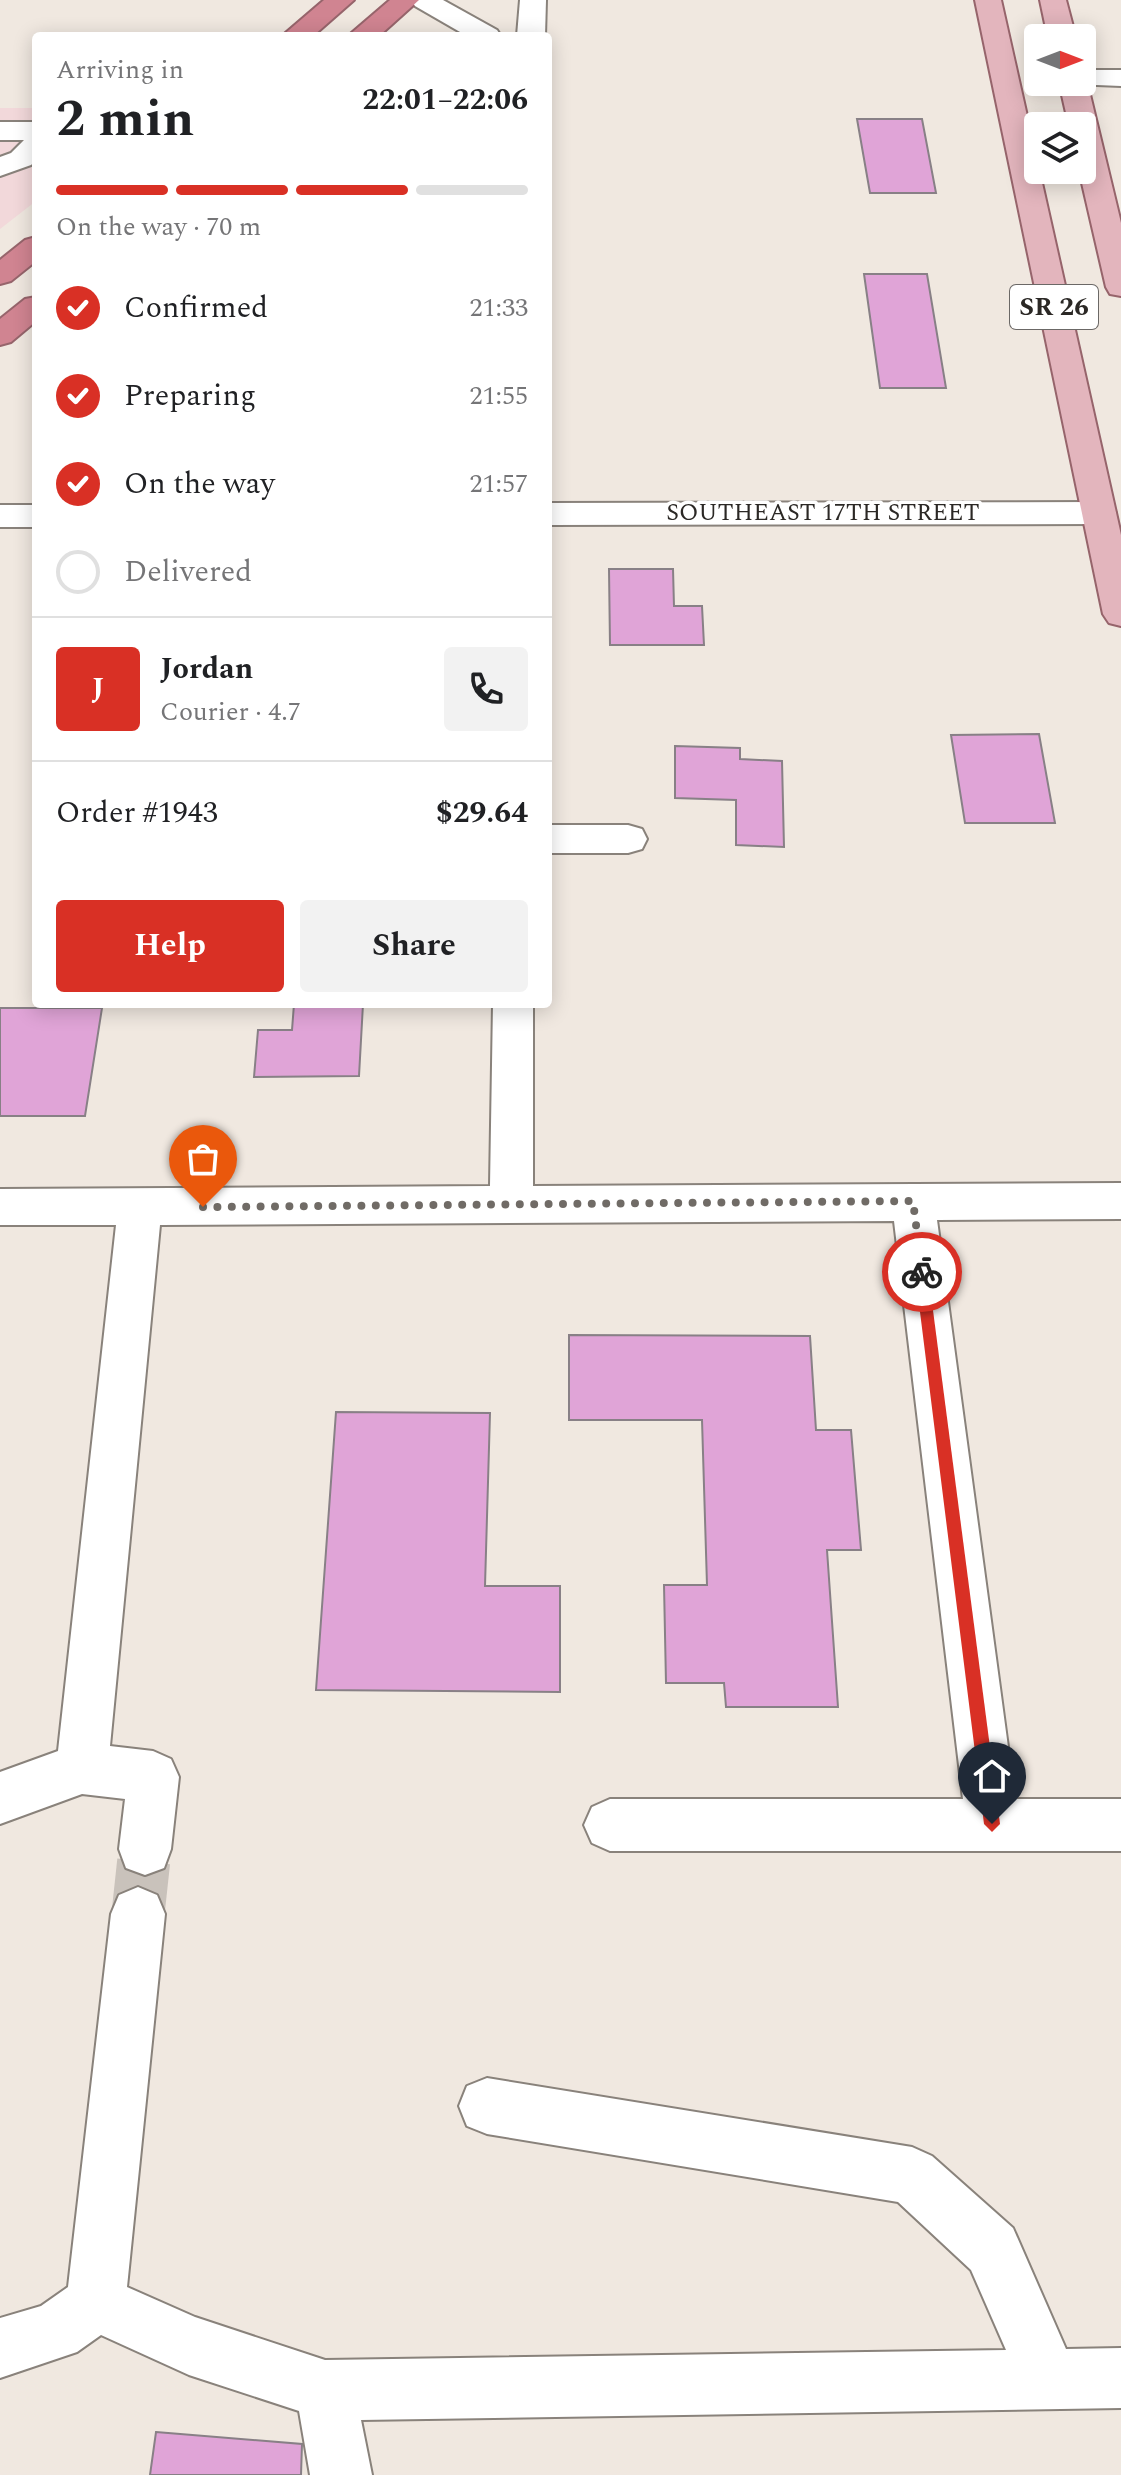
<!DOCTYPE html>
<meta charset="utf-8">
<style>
body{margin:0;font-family:Spectral,serif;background:#f2f2f2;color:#202124;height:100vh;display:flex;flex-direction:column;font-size:30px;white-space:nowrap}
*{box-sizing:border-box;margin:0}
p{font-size:26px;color:#757577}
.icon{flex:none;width:44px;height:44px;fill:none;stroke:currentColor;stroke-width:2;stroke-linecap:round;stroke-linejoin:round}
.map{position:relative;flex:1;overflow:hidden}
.details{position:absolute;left:32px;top:32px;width:520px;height:976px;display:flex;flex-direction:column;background:#fff;border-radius:8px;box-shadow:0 4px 20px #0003}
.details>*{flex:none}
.needle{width:52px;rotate:90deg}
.buttons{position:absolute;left:1024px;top:24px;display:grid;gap:16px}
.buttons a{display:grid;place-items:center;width:72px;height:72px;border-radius:8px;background:#fff;box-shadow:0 4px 20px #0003;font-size:40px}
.pin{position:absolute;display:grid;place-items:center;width:68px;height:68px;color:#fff;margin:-82px -34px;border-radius:50% 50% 50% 0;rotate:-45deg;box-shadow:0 0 8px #0007}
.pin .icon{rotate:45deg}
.courier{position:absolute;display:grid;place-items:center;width:80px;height:80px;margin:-40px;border:6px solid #d93025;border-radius:50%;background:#fff;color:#222;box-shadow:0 2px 10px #0007}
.head em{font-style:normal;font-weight:700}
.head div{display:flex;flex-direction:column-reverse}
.head{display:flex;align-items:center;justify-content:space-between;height:136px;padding:0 24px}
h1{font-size:52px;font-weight:700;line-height:60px}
.bar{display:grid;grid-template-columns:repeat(4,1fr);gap:12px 8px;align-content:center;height:96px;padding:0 24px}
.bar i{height:10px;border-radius:6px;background:#e0e0e0}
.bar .on{background:#d93025}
.bar p{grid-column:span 4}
.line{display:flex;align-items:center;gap:20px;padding:0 24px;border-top:2px solid #e0e0e0}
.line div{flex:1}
.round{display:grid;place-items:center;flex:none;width:84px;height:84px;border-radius:8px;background:#f2f2f2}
ol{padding:0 24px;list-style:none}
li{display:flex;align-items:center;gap:24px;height:88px}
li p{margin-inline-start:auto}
li .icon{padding:8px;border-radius:50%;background:#d93025;color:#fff;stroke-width:4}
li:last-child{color:#757577}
li i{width:44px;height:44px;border:4px solid #e0e0e0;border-radius:50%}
.button{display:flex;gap:16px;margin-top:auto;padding:16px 24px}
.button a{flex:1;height:92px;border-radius:8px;background:#d93025;color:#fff;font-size:32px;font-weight:700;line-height:92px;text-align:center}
.button a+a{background:#f2f2f2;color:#202124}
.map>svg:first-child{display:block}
.commercial{fill:#f2d8da}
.building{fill:#e0a4d7;stroke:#888086;stroke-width:2}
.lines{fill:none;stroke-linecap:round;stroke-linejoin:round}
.minor-tunnel{stroke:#c9c2bb;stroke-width:53;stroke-dasharray:53 27;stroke-linecap:butt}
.minor-casing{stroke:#89827b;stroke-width:4}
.major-casing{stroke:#96646b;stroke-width:4}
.highway-casing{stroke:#96646b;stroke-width:4}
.minor{fill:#fff;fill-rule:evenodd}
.major{fill:#e3b5bd;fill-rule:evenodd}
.highway{fill:#d08491;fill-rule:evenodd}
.route{fill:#d93025}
.done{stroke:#706b66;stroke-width:8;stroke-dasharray:0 14.4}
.labels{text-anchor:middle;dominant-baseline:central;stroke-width:7;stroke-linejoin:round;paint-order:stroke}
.far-street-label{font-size:24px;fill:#2b2825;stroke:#fff}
.shield{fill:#fff;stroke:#6b6866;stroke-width:2}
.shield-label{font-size:26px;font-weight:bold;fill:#2b2825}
</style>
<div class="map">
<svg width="1121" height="2475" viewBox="0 0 1121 2475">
<rect width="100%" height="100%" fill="#f0e8e0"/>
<!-- commercial -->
<polygon class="commercial" points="0,108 36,108 36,201 0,229"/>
<!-- building -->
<g class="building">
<polygon points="857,119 922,119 936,193 870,193"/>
<polygon points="864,274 927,274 946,388 880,388"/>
<polygon points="609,569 673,569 674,606 702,606 704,645 610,645"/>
<polygon points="1039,734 1055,823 965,823 951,735"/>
<polygon points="675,746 740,748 740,759 782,761 784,847 736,845 736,800 675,798"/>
<polygon points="294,1004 363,1004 359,1076 254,1077 258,1030 292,1030"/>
<polygon points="0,1008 102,1008 85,1116 0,1116"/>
<polygon points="569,1335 810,1336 816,1430 851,1430 861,1550 827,1550 838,1707 726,1707 724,1683 666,1683 664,1585 707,1585 702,1420 569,1420"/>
<polygon points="336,1412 490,1413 485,1586 560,1586 560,1692 316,1690"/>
<polygon points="156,2432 302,2444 301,2475 150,2475"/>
</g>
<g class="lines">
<!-- minor-tunnel -->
<polyline class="minor-tunnel" points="138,1914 145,1849"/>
<defs>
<g id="minor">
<polygon points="411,0 443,0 497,30 501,36 467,36 415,6"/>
<polygon points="520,0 546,0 545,36 517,36"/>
<polygon points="1082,70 1121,70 1121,86 1072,84 1082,82"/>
<polygon points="0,122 36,122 36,160 31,165 0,176 0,157 11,153 24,140 0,140"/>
<polygon points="1099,502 1111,505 1116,513 1111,521 1099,524 548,525 548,503"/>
<rect x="0" y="505" width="36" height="22"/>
<polygon points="548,825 628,825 642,829 647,839 642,849 628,853 548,853"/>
<polygon points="493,1004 533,1004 533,1186 1121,1183 1121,1219 937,1220 1015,1799 1121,1799 1121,1851 610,1851 592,1843 584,1825 592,1807 610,1799 963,1799 894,1221 160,1225 110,1746 153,1751 171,1759 179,1777 171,1849 164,1868 145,1875 126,1868 119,1849 125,1799 82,1794 0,1824 0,1772 58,1751 116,1225 0,1225 0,1189 490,1186"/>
<polygon points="138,1887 157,1895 165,1914 127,2287 195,2317 325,2360 1006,2350 971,2270 898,2202 487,2134 467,2126 459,2106 467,2086 487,2078 912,2147 932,2156 1013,2228 1066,2349 1121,2348 1121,2408 361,2420 372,2475 310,2475 299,2411 189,2375 101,2335 77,2352 0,2378 0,2318 41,2306 68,2287 111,1914 119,1895"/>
</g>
<g id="major">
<polygon points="975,0 1001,0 1121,535 1121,626 1109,623 1103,614"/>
<polygon points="1040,0 1066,0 1076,38 1048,38"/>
<polygon points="1083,76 1087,82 1121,223 1121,296 1110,294 1106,287 1079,170 1082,170 1082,126 1069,126 1059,82 1082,82"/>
</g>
<g id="highway">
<polygon points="324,0 354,0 313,36 282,36"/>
<polygon points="390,0 419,0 379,36 348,36"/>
<polygon points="36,237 36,261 11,281 0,284 0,260 25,240"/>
<polygon points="36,297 36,321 11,342 0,345 0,319 25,299"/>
</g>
</defs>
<!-- minor casing -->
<use href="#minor" class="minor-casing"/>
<!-- major casing -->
<use href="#major" class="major-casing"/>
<!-- highway casing -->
<use href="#highway" class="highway-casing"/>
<!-- minor -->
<use href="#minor" class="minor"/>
<!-- major -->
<use href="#major" class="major"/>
<!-- highway -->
<use href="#highway" class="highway"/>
</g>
<!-- route -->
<polygon class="route" points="922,1266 928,1272 1000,1824 992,1832 984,1824 915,1272"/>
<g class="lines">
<!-- done -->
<polyline class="done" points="203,1207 913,1201 922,1272"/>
</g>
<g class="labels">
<!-- far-street labels -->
<g class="far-street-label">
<text x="823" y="513">SOUTHEAST 17TH STREET</text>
</g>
<!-- shield labels -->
<rect class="shield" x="1010" y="285" width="88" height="44" rx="6"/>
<g class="shield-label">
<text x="1054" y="307">SR 26</text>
</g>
</g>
</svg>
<div class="buttons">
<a><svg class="needle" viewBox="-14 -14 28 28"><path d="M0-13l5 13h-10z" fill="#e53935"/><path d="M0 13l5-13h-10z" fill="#757577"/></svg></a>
<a><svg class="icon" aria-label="layers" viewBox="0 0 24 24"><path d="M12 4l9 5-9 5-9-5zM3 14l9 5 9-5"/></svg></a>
</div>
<div class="pin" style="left:203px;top:1207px;background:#ea580c"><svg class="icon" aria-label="bag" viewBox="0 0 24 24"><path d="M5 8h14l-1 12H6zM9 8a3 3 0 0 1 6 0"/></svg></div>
<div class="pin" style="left:992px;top:1824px;background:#1f2937"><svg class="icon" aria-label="home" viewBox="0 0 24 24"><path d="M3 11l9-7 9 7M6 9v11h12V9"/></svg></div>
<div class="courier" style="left:922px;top:1272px"><svg class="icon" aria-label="bike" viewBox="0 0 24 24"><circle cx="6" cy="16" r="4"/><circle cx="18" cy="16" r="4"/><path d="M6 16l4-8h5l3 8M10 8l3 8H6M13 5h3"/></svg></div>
<section class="details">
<div class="head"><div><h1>2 min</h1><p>Arriving in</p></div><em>22:01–22:06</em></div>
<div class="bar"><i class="on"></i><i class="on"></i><i class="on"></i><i></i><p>On the way · 70 m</p></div>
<ol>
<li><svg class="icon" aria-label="check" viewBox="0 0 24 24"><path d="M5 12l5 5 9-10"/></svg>Confirmed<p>21:33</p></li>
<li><svg class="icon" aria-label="check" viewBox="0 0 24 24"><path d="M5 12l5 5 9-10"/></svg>Preparing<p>21:55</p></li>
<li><svg class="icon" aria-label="check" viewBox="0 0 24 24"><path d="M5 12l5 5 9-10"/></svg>On the way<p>21:57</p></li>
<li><i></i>Delivered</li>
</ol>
<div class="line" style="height:144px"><b class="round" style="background:#d93025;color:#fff">J</b><div><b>Jordan</b><p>Courier · 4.7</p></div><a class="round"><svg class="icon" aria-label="phone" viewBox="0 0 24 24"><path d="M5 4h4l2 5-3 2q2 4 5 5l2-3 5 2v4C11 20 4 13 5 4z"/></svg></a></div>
<div class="line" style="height:104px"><div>Order #1943</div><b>$29.64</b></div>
<div class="button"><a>Help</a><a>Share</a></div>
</section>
</div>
